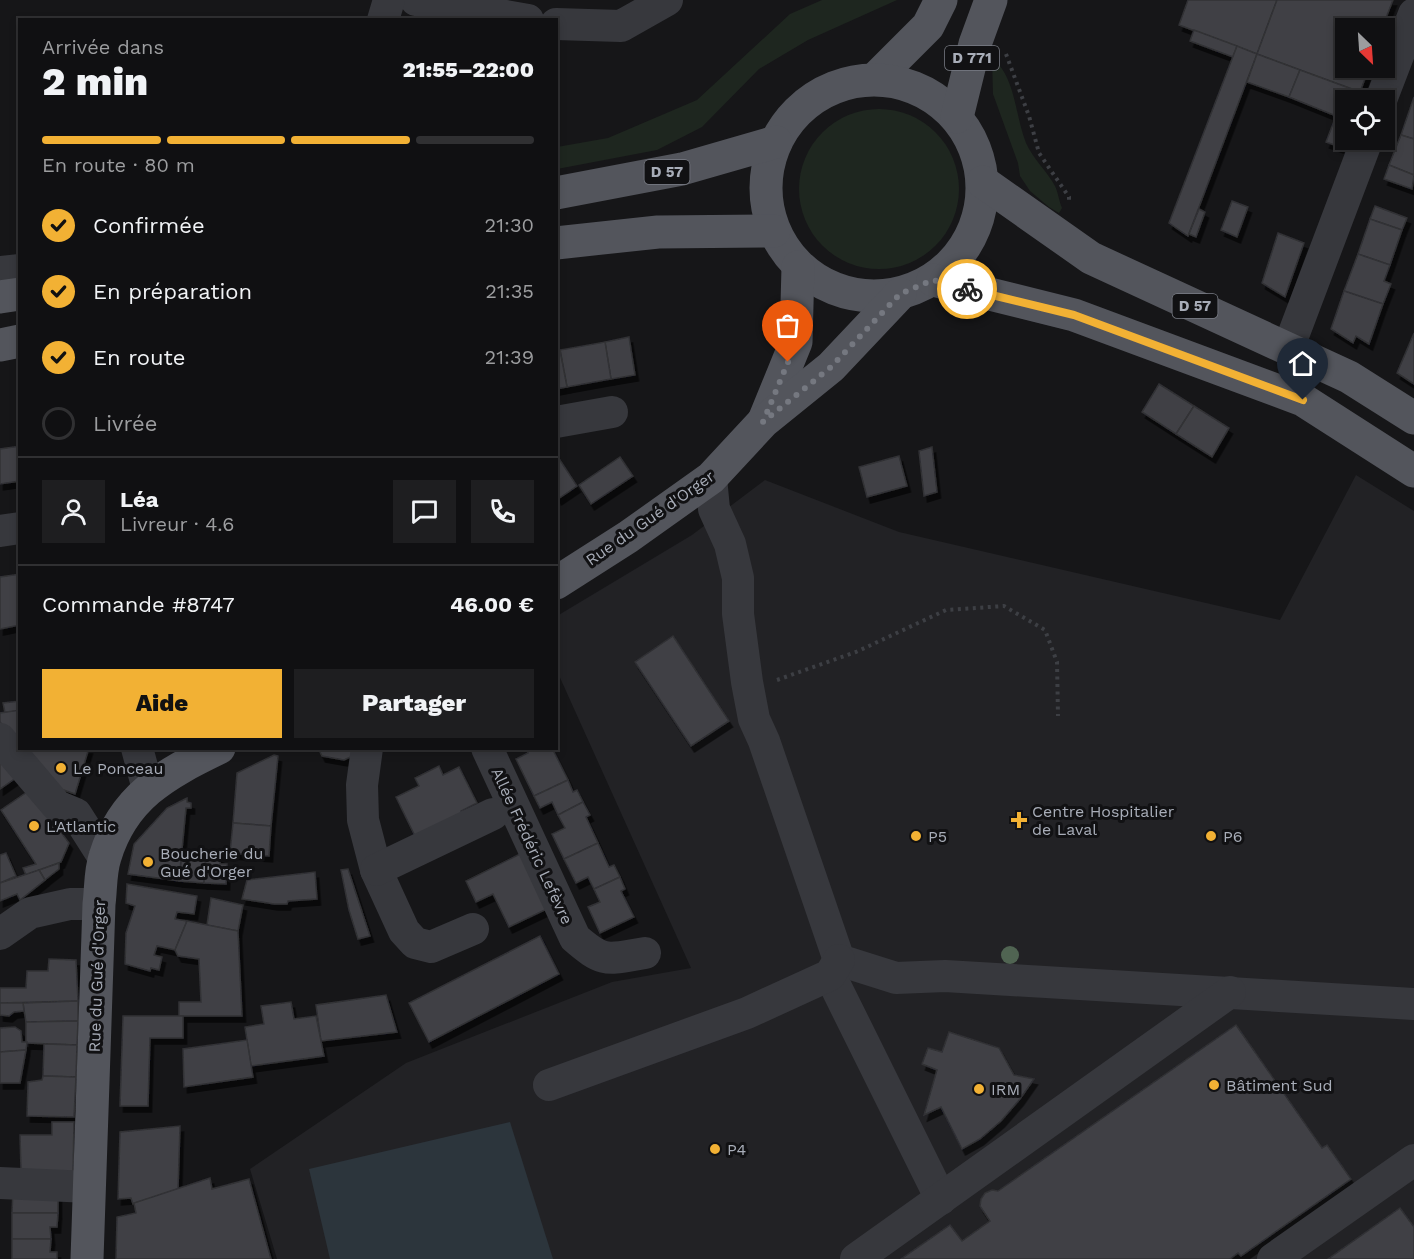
<!DOCTYPE html>
<html lang="fr">
<meta charset="utf-8">
<style>
body{margin:0;font-family:"Work Sans",sans-serif;background:#1e1e20;color:#f1f3f6;height:100vh;display:flex;flex-direction:column;font-size:22px;white-space:nowrap}
*{box-sizing:border-box;margin:0}
p{font-size:20px;color:#9c9d9f}
.icon{flex:none;width:33px;height:33px;fill:none;stroke:currentColor;stroke-width:2;stroke-linecap:round;stroke-linejoin:round}
.map{position:relative;flex:1;overflow:hidden}
.drawer{position:absolute;left:18px;top:18px;width:540px;height:732px;display:flex;flex-direction:column;background:#101012;border-radius:0px;box-shadow:0 3px 9px #0003,0 0 0 2px #303032}
.drawer>*{flex:none}
.needle{width:39px;rotate:155deg}
.controls{position:absolute;left:1335px;top:18px;display:grid;gap:12px}
.controls a{display:grid;place-items:center;width:60px;height:60px;border-radius:0px;background:#101012;box-shadow:0 3px 9px #0003,0 0 0 2px #303032;font-size:30px}
.pin{position:absolute;display:grid;place-items:center;width:51px;height:51px;color:#fff;margin:-62px -26px;border-radius:50% 50% 50% 0;rotate:-45deg;box-shadow:0 0 6px #0007}
.pin .icon{rotate:45deg}
.courier{position:absolute;display:grid;place-items:center;width:60px;height:60px;margin:-30px;border:4px solid #f2b134;border-radius:50%;background:#fff;color:#222;box-shadow:0 2px 8px #0007}
.overview em{font-style:normal;font-weight:800}
.overview div{display:flex;flex-direction:column-reverse}
.overview{display:flex;align-items:center;justify-content:space-between;height:102px;padding:0 24px}
h1{font-size:39px;font-weight:800;line-height:45px}
.bar{display:grid;grid-template-columns:repeat(4,1fr);gap:9px 6px;align-content:center;height:72px;padding:0 24px}
.bar i{height:8px;border-radius:4px;background:#303032}
.bar .on{background:#f2b134}
.bar p{grid-column:span 4}
.line{display:flex;align-items:center;gap:15px;padding:0 24px;border-top:2px solid #303032}
.line div{flex:1}
.round{display:grid;place-items:center;flex:none;width:63px;height:63px;border-radius:0px;background:#1e1e20}
ol{padding:0 24px;list-style:none}
li{display:flex;align-items:center;gap:18px;height:66px}
li p{margin-inline-start:auto}
li .icon{padding:6px;border-radius:50%;background:#f2b134;color:#111;stroke-width:4}
li:last-child{color:#9c9d9f}
li i{width:33px;height:33px;border:3px solid #303032;border-radius:50%}
.primary-button{display:flex;gap:12px;margin-top:auto;padding:12px 24px}
.primary-button a{flex:1;height:69px;border-radius:0px;background:#f2b134;color:#111;font-size:24px;font-weight:800;line-height:69px;text-align:center}
.primary-button a+a{background:#1e1e20;color:#f1f3f6}
.map>svg:first-child{display:block}
.built{fill:#222225}
.green{fill:#1e261f}
.water{fill:#2c353c}
.building{fill:#404145;stroke:#303034;stroke-width:1.5;filter:url(#shadow)}
.lines{fill:none;stroke-linecap:round;stroke-linejoin:round}
.path{stroke:#3d3f44;stroke-width:4;stroke-dasharray:3 4.5;stroke-linecap:butt}
.minor{stroke:#37383d;stroke-width:32}
.major{stroke:#53555c;stroke-width:33}
.tree{fill:#506452}
.done{stroke:#757880;stroke-width:6;stroke-dasharray:0 10.8}
.route{stroke:#f2b134;stroke-width:8}
.poi-dot{fill:#f2b134;stroke:#111113;stroke-width:2}
.labels{text-anchor:middle;dominant-baseline:central;stroke-width:6;stroke-linejoin:round;paint-order:stroke}
.shield{fill:#111113;stroke:#7b7e86;stroke-width:1.5}
.shield-label{font-size:15px;font-weight:bold;fill:#a8adb8}
.street-label{font-size:16px;fill:#a8adb8;stroke:#111113}
.poi-label{font-size:16px;fill:#a8adb8;stroke:#111113;text-anchor:start}
</style>
<div class="map">
<svg width="1414" height="1259" viewBox="0 0 1414 1259">
<defs>
<filter id="shadow"><feDropShadow dx="3.5" dy="6" stdDeviation="0" flood-color="#0009"/></filter>
</defs>
<rect width="100%" height="100%" fill="#161618"/>
<!-- built -->
<polygon class="built" points="1356,475 1414,511 1414,1259 277,1259 250,1169 406,1063 612,982 691,968 557,671 557,616 692,535 765,480 899,532 1280,620"/>
<!-- green -->
<g class="green">
<polygon points="822,0 897,0 808,40 759,69 702,127 657,150 557,169 557,147 608,138 697,100 790,14"/>
<path d="M992,58C1016,77 1015,116 1026,143C1033,159 1047,171 1055,186C1058,192 1059,201 1062,208L1059,213L1049,207L1030,191L1020,176L1018,163L993,94Z"/>
<circle cx="879" cy="189" r="80"/>
</g>
<!-- water -->
<polygon class="water" points="510,1122 553,1259 330,1259 309,1169"/>
<!-- building -->
<g class="building">
<polygon points="1188,0 1277,0 1257,54 1179,25"/>
<polygon points="1277,0 1393,0 1382,28 1346,28 1346,68 1369,68 1360,92 1257,54"/>
<polygon points="1194,30 1237,46 1233,57 1190,41"/>
<polygon points="1237,46 1257,54 1188,236 1169,223"/>
<polygon points="1257,54 1300,70 1289,97 1247,82"/>
<polygon points="1300,70 1360,92 1357,100 1346,100 1346,131 1340,147 1326,142 1336,116 1289,97"/>
<polygon points="1414,97 1414,139 1401,135"/>
<polygon points="1401,135 1414,139 1414,175 1389,165"/>
<polygon points="1389,165 1414,175 1412,189 1384,179"/>
<polygon points="1232,201 1248,207 1237,237 1221,230"/>
<polygon points="1375,206 1407,218 1402,230 1370,219"/>
<polygon points="1199,209 1205,212 1196,237 1189,234"/>
<polygon points="1370,219 1402,230 1390,265 1358,254"/>
<polygon points="1278,233 1304,243 1285,297 1262,283"/>
<polygon points="1358,254 1390,265 1384,281 1391,284 1383,304 1344,291"/>
<polygon points="1344,291 1383,304 1369,344 1356,336 1353,343 1331,329"/>
<polygon points="1414,333 1414,384 1397,373"/>
<polygon points="629,337 635,375 611,379 605,342"/>
<polygon points="605,342 611,379 567,387 560,350"/>
<polygon points="556,350 560,350 567,387 556,389"/>
<polygon points="1159,384 1194,406 1176,434 1142,412"/>
<polygon points="1194,406 1229,428 1212,457 1176,434"/>
<polygon points="20,446 20,481 0,484 0,449"/>
<polygon points="932,447 937,492 924,496 919,451"/>
<polygon points="556,454 577,486 558,499 556,496"/>
<polygon points="899,456 907,486 867,497 859,467"/>
<polygon points="620,457 633,476 591,504 579,485"/>
<polygon points="20,574 20,625 0,629 0,577"/>
<polygon points="673,636 729,721 691,746 635,662"/>
<polygon points="20,701 20,710 5,713 3,703"/>
<polygon points="20,710 20,739 16,741 0,722 0,713"/>
<polygon points="0,748 20,775 0,789"/>
<polygon points="22,748 89,748 75,794 55,787"/>
<polygon points="318,748 354,748 357,754 344,760 322,756"/>
<polygon points="526,748 552,748 568,780 534,796 516,759 528,753"/>
<polygon points="274,755 278,756 271,826 233,823 237,773"/>
<polygon points="439,766 443,775 459,767 477,803 461,811 462,813 415,836 396,797 419,786 415,778"/>
<polygon points="568,780 573,792 577,790 583,802 558,815 552,802 540,808 534,796"/>
<polygon points="30,790 69,843 61,862 26,875 23,868 36,864 1,810"/>
<polygon points="187,798 187,802 191,803 191,808 186,808 179,881 128,874 134,844 167,808"/>
<polygon points="583,802 590,815 586,817 598,843 564,859 552,834 565,828 558,815"/>
<polygon points="233,823 271,826 269,856 230,853"/>
<polygon points="598,843 609,867 614,865 620,877 594,889 588,877 576,883 564,859"/>
<polygon points="6,853 16,876 0,883 0,855"/>
<polygon points="520,854 547,909 509,927 493,894 476,902 466,881"/>
<polygon points="182,855 206,856 204,883 179,881"/>
<polygon points="206,856 220,857 220,864 227,864 226,884 204,883"/>
<polygon points="59,863 59,869 45,880 39,870"/>
<polygon points="348,869 370,936 358,939 349,910 341,870"/>
<polygon points="39,870 45,880 20,900 17,894 0,901 0,883"/>
<polygon points="315,872 317,899 288,901 287,904 274,904 242,899 247,880"/>
<polygon points="620,877 625,889 621,891 634,917 600,933 588,907 600,902 594,889"/>
<polygon points="127,884 197,896 194,914 177,912 175,919 187,921 175,950 157,946 154,955 162,957 159,970 151,968 150,971 125,964 126,933 135,906 126,903"/>
<polygon points="211,898 243,905 238,931 207,925"/>
<polygon points="187,921 238,931 242,1016 179,1016 179,1002 201,1002 199,959 178,956 175,950"/>
<polygon points="540,936 559,974 429,1042 409,1003"/>
<polygon points="49,959 76,960 78,1001 0,1003 0,988 26,988 27,971 48,971"/>
<polygon points="386,995 397,1032 321,1041 316,1005"/>
<polygon points="78,1001 78,1021 26,1022 23,1003"/>
<polygon points="291,1002 294,1019 316,1016 324,1056 251,1066 245,1027 264,1024 261,1006"/>
<polygon points="0,1003 23,1003 24,1011 14,1012 9,1016 0,1015"/>
<polygon points="123,1016 183,1016 183,1038 150,1038 148,1106 120,1106"/>
<polygon points="78,1021 77,1045 26,1043 26,1022"/>
<polygon points="1236,1025 1322,1148 1327,1145 1351,1179 1241,1256 1238,1253 1230,1259 901,1259 950,1225 962,1241 990,1221 980,1206 981,1199 985,1193 992,1190 998,1191"/>
<polygon points="15,1027 21,1031 22,1042 27,1042 26,1050 0,1052 0,1028"/>
<polygon points="949,1032 999,1048 1014,1075 1034,1079 1020,1099 1001,1121 980,1139 962,1149 941,1107 924,1115 937,1070 922,1064 928,1048 942,1052"/>
<polygon points="247,1040 253,1077 184,1087 183,1049"/>
<polygon points="44,1044 77,1045 76,1077 43,1076"/>
<polygon points="26,1050 20,1083 0,1083 0,1052"/>
<polygon points="43,1076 76,1077 74,1117 27,1116 28,1082 42,1080"/>
<polygon points="52,1122 74,1122 73,1173 21,1170 20,1135 52,1135"/>
<polygon points="180,1126 178,1190 133,1204 131,1198 118,1199 120,1132"/>
<polygon points="210,1178 212,1189 249,1179 271,1259 116,1259 117,1217 136,1213 134,1203"/>
<polygon points="13,1189 58,1189 58,1213 12,1213"/>
<polygon points="1400,1208 1414,1227 1414,1259 1328,1259"/>
<polygon points="12,1213 58,1213 57,1227 50,1227 51,1239 12,1239"/>
<polygon points="12,1239 51,1239 50,1252 57,1252 57,1259 12,1259"/>
</g>
<g class="lines">
<!-- path -->
<g class="path">
<polyline points="1006,54 1029,116 1039,153 1069,197 1069,203"/>
<polyline points="777,680 856,652 946,610 1004,606 1045,630 1057,662 1058,716"/>
</g>
<!-- minor -->
<g class="minor">
<polyline points="416,0 528,20"/>
<polyline points="383,20 389,0"/>
<polyline points="556,24 621,26 667,0"/>
<polyline points="1381,100 1414,14"/>
<polyline points="0,272 20,270"/>
<polyline points="1288,349 1367,140"/>
<polyline points="556,422 612,412"/>
<polyline points="711,478 714,509 730,544 738,578 738,614 747,682 754,719 764,741 839,960 896,978 945,976 1414,1004"/>
<polyline points="0,531 20,528"/>
<polyline points="0,739 57,806 76,814 104,858"/>
<polyline points="137,748 148,789"/>
<polyline points="367,748 362,785 363,820 376,870 404,931 415,943 431,947 473,929"/>
<path d="M487,748L575,938C605,964 607,959 645,953"/>
<polyline points="376,870 493,814"/>
<polyline points="0,934 30,913 70,904 99,904"/>
<polyline points="830,975 941,1199"/>
<polyline points="549,1085 747,1013 830,975 839,960"/>
<polyline points="0,1183 89,1187"/>
<polyline points="856,1259 1230,992"/>
<polyline points="1273,1259 1414,1160"/>
</g>
<!-- major -->
<g class="major">
<polyline points="875,79 928,26 941,0"/>
<circle cx="874" cy="188" r="108"/>
<polyline points="957,117 975,44 991,0"/>
<polyline points="983,182 1091,258 1349,377 1414,418"/>
<polyline points="556,193 682,169 776,142"/>
<polyline points="556,243 658,232 774,231"/>
<polyline points="933,280 1074,315 1303,400 1414,471"/>
<polyline points="0,297 20,294"/>
<polyline points="0,345 20,341"/>
<polyline points="765,418 796,342 798,267"/>
<polyline points="556,583 628,537 711,478 763,422 831,367 900,294"/>
<path d="M87,1259L99,904C101,889 100,872 105,857C123,797 165,774 219,748"/>
</g>
</g>
<!-- trees -->
<circle class="tree" cx="1010" cy="955" r="9"/>
<g class="lines">
<!-- done -->
<polyline class="done" points="788,362 763,422 831,367 900,294 933,280 967,289"/>
<!-- route -->
<polyline class="route" points="967,289 1074,315 1303,400"/>
</g>
<!-- markers -->
<g class="poi-dot">
<circle cx="61" cy="768" r="6"/>
<path d="M1016 811h6v6h6v6h-6v6h-6v-6h-6v-6h6z"/>
<circle cx="34" cy="826" r="6"/>
<circle cx="916" cy="836" r="6"/>
<circle cx="1211" cy="836" r="6"/>
<circle cx="148" cy="862" r="6"/>
<circle cx="1214" cy="1085" r="6"/>
<circle cx="979" cy="1089" r="6"/>
<circle cx="715" cy="1149" r="6"/>
</g>
<g class="labels">
<!-- shield labels -->
<g class="shield">
<rect x="945" y="46" width="54" height="24" rx="4.5"/>
<rect x="644.5" y="160" width="45" height="24" rx="4.5"/>
<rect x="1172.5" y="294" width="45" height="24" rx="4.5"/>
</g>
<g class="shield-label">
<text x="972" y="58">D 771</text>
<text x="667" y="172">D 57</text>
<text x="1195" y="306">D 57</text>
</g>
<!-- street labels -->
<g class="street-label">
<text transform="translate(650 518) rotate(-35)">Rue du Gué d'Orger</text>
<text transform="translate(532 846) rotate(65)">Allée Frédéric Lefèvre</text>
<text transform="translate(97 976) rotate(-88)">Rue du Gué d'Orger</text>
</g>
<!-- poi labels -->
<g class="poi-label">
<text x="73" y="768">Le Ponceau</text>
<text x="1032" y="811">Centre Hospitalier<tspan x="1032" dy="18">de Laval</tspan></text>
<text x="46" y="826">L'Atlantic</text>
<text x="928" y="836">P5</text>
<text x="1223" y="836">P6</text>
<text x="160" y="853">Boucherie du<tspan x="160" dy="18">Gué d'Orger</tspan></text>
<text x="1226" y="1085">Bâtiment Sud</text>
<text x="991" y="1089">IRM</text>
<text x="727" y="1149">P4</text>
</g>
</g>
</svg>
<div class="controls">
<a><svg class="needle" viewBox="-14 -14 28 28"><path d="M0-13l5 13h-10z" fill="#e53935"/><path d="M0 13l5-13h-10z" fill="#9c9d9f"/></svg></a>
<a><svg class="icon" aria-label="locate" viewBox="0 0 24 24"><circle cx="12" cy="12" r="6"/><path d="M12 2v4M12 18v4M2 12h4M18 12h4"/></svg></a>
</div>
<div class="pin" style="left:788px;top:362px;background:#ea580c"><svg class="icon" aria-label="bag" viewBox="0 0 24 24"><path d="M5 8h14l-1 12H6zM9 8a3 3 0 0 1 6 0"/></svg></div>
<div class="pin" style="left:1303px;top:400px;background:#1f2937"><svg class="icon" aria-label="home" viewBox="0 0 24 24"><path d="M3 11l9-7 9 7M6 9v11h12V9"/></svg></div>
<div class="courier" style="left:967px;top:289px"><svg class="icon" aria-label="bike" viewBox="0 0 24 24"><circle cx="6" cy="16" r="4"/><circle cx="18" cy="16" r="4"/><path d="M6 16l4-8h5l3 8M10 8l3 8H6M13 5h3"/></svg></div>
<section class="drawer">
<div class="overview"><div><h1>2 min</h1><p>Arrivée dans</p></div><em>21:55–22:00</em></div>
<div class="bar"><i class="on"></i><i class="on"></i><i class="on"></i><i></i><p>En route · 80 m</p></div>
<ol>
<li><svg class="icon" aria-label="check" viewBox="0 0 24 24"><path d="M5 12l5 5 9-10"/></svg>Confirmée<p>21:30</p></li>
<li><svg class="icon" aria-label="check" viewBox="0 0 24 24"><path d="M5 12l5 5 9-10"/></svg>En préparation<p>21:35</p></li>
<li><svg class="icon" aria-label="check" viewBox="0 0 24 24"><path d="M5 12l5 5 9-10"/></svg>En route<p>21:39</p></li>
<li><i></i>Livrée</li>
</ol>
<div class="line" style="height:108px"><a class="round"><svg class="icon" aria-label="person" viewBox="0 0 24 24"><circle cx="12" cy="8" r="4"/><path d="M4 21q1-7 8-7t8 7"/></svg></a><div><b>Léa</b><p>Livreur · 4.6</p></div><a class="round"><svg class="icon" aria-label="chat" viewBox="0 0 24 24"><path d="M4 5h16v11H9l-5 4z"/></svg></a><a class="round"><svg class="icon" aria-label="phone" viewBox="0 0 24 24"><path d="M5 4h4l2 5-3 2q2 4 5 5l2-3 5 2v4C11 20 4 13 5 4z"/></svg></a></div>
<div class="line" style="height:78px"><div>Commande #8747</div><b>46.00 €</b></div>
<div class="primary-button"><a>Aide</a><a>Partager</a></div>
</section>
</div>
